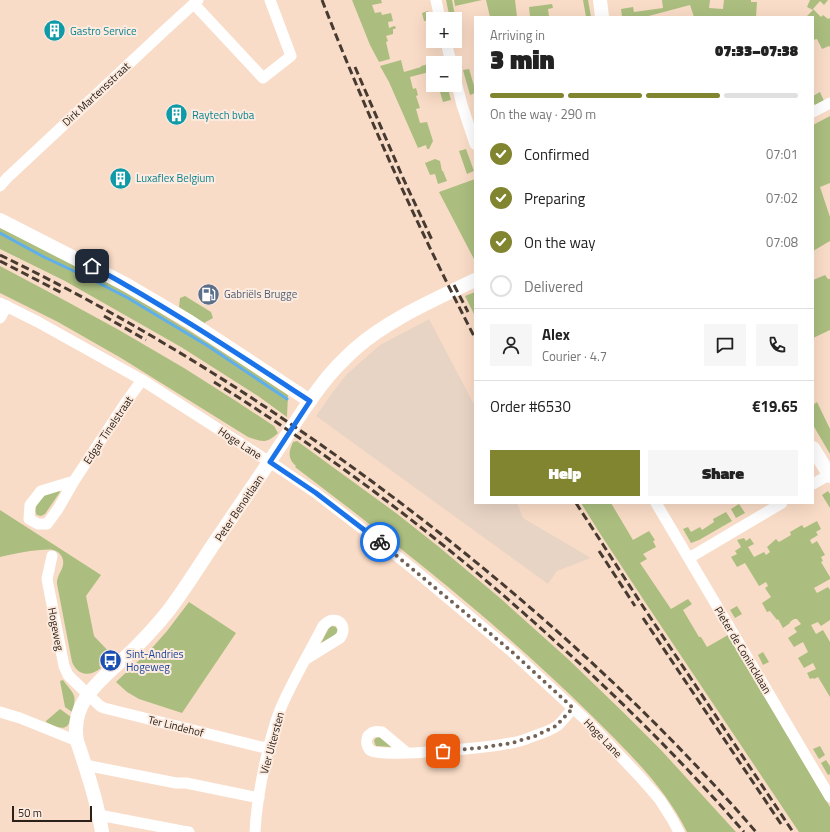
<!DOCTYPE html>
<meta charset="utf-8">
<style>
body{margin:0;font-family:"Titillium Web",sans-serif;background:#f6f6f6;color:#222;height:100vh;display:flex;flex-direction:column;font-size:15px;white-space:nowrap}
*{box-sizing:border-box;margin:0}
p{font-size:13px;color:#767676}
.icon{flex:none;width:22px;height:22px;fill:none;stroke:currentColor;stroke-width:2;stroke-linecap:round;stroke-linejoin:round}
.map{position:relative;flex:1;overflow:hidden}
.drawer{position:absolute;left:474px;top:16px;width:340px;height:488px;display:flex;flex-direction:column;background:#fff;border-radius:0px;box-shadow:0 4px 16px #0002}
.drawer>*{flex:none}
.tools{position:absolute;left:426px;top:12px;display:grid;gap:8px}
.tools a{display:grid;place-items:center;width:36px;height:36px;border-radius:0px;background:#fff;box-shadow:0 4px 16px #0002;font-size:20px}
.scale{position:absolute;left:12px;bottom:10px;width:80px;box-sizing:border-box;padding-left:4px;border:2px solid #2b2119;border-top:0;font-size:11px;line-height:14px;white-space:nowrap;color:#2b2119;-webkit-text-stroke:3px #fdebdf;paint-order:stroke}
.pin{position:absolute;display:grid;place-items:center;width:34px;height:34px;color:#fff;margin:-17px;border-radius:8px;box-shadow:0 2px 6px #0006}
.courier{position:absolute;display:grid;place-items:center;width:40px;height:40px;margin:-20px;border:3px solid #1a73e8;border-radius:50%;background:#fff;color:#222;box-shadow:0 1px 5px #0007}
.head em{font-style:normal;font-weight:800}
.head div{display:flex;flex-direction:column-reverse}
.head{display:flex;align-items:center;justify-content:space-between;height:68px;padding:0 16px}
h1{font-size:26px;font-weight:800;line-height:30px}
.bar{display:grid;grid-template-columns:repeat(4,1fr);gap:6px 4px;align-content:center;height:48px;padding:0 16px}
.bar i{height:5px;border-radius:3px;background:#e0e0e0}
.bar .current{background:#828530}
.bar p{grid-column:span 4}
.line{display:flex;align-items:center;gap:10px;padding:0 16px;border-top:1px solid #e0e0e0}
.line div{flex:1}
.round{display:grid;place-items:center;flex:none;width:42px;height:42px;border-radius:0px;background:#f6f6f6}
ol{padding:0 16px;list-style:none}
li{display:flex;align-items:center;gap:12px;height:44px}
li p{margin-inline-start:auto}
li .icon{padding:4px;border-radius:50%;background:#828530;color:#fff;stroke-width:4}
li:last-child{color:#767676}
li i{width:22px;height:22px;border:2px solid #e0e0e0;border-radius:50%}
.action{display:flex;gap:8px;margin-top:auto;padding:8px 16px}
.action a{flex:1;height:46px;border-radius:0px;background:#828530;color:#fff;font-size:16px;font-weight:800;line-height:46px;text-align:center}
.action a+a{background:#f6f6f6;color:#222}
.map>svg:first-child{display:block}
.commercial{fill:#e8d4c5}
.green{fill:#abbe7f}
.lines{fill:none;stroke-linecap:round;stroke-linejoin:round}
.stream{stroke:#5eafec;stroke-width:3}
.minor{stroke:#fff;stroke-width:11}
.tertiary{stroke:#fff;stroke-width:14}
.rail{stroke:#473a31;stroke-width:3;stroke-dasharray:8 4;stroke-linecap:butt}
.done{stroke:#736256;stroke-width:4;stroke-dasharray:0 7.2}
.route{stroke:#1a73e8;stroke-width:5}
.labels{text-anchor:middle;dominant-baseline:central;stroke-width:4;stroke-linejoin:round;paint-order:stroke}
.culture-label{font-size:11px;fill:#0d838f;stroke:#fdebdf;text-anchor:start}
.street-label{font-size:11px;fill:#2b2119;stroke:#fdebdf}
.service-label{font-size:11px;fill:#4e5e75;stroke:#fdebdf;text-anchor:start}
.transit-label{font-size:11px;fill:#164399;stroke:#fdebdf;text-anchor:start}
</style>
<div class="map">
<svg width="830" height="832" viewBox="0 0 830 832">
<rect width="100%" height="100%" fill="#f9dcc7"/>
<!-- commercial -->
<polygon class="commercial" points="429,319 475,406 475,503 517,503 523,518 591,558 557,571 548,584 316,416 332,393 347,374 364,359 380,345"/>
<!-- green -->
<g class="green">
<polygon points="352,0 381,0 382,3 372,5 375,13 381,12 382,15 391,13 393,21 388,22 389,28 394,26 396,27 395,29 393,29 393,34 386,36 388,41 386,42 390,59 379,62 370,45"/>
<polygon points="446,0 452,0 456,21 455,21 455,19 450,19"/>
<polygon points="454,0 482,0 455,6"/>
<polygon points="486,0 515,0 517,17 490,17"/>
<polygon points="583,0 588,0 591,17 586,17"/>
<polygon points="662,0 710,0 709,8 723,9 724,0 751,0 751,2 757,2 756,17 694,17 690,5 645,17 622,17 621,9 633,7 634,12 663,8"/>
<polygon points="810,0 828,0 824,5 820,1 813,9 821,17 823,15 828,19 830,18 830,47 829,46 822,49 817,39 813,40 813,17 806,17 813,10 807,7"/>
<polygon points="552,4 553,8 548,9 549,17 530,17 529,7"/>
<polygon points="428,11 431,24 427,25 426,21 424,21 422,13"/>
<polygon points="401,60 404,72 421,67 421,66 440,61 441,63 433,63 433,71 410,77 413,89 416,88 418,95 416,96 420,108 416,109 420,123 427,122 433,141 429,149 427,149 426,145 418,148 389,82 380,66"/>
<polygon points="469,69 475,89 475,93 470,95 463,70"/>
<polygon points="438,85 447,85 451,100 443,102"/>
<polygon points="820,92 824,101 816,105 813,104 813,96"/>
<polygon points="830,116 830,183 820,187 830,217 830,241 813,251 813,125"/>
<polygon points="466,149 474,171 467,174 459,151"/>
<polygon points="435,159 440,161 442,171 443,171 447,181 438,184 435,174 430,175 425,163"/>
<polygon points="475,179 475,261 439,192"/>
<path d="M0,228C38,247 77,265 114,286C174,320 231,357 288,395L287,417L258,396L181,347L65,281L0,249Z"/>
<path d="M0,266L64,300L119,330L184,368L236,401L274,426L278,433C266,444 263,442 248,437L121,358L58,322L0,293Z"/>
<polygon points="825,275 828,279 830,279 830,330 813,338 813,280"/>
<polygon points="475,292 475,316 465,296"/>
<polygon points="185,296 211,312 213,318 204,323 179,307 180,298"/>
<polygon points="817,402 830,429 830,454 813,425 813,405"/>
<path d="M297,441L396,513L439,547L500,598L568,659L624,713L661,750L736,832H687C665,787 627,751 592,716C500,625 398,545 295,467L296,466C287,458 289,451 293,442Z"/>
<path d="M58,490H60V492L45,514L41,516L37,515C33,509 38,501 43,497C46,493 53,492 58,490Z"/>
<polygon points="828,491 830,494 830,508 822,495"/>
<polygon points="581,503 611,503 633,540 649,531 655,540 653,541 656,547 643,554 647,559 640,563 671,609 688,599 692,604 683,610 699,637 701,637 707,647 728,635 830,807 830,832 799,832 647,605 599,532"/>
<polygon points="739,504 745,513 736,518 731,509"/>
<path d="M0,510L101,575L86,596L94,636L111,654L99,665L101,668C90,677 78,676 72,662L57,584C56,575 65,569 63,560C62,555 58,551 53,550C49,549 44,550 40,550C27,551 13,554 0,557Z"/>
<polygon points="726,512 732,521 699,540 691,543 683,529 688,527 691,532 700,527 702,530 714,522 713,519"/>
<polygon points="817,521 821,529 816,532 818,535 810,540 812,544 817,541 825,555 821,557 823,561 821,562 830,577 830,579 814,588 817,593 828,587 830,590 830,620 821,626 818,622 811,625 816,634 823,630 830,642 830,697 818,677 814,679 813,678 810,679 807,673 816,669 813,663 804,668 798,658 808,652 803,642 794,647 788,638 797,632 794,628 801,624 797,619 794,619 790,622 790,623 783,628 778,619 777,620 770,611 767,612 762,603 771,597 765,588 768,586 766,582 759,586 745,563 737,567 731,557 737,554 735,551 741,547 737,540 744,538 746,541 750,538 754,544 748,547 754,557 764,552 766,555 770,552 767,547 776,539 779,542 791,535 790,532 802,525 804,528"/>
<polygon points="189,602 236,633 182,713 139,699 127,692 116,682 152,648 167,631"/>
<polygon points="737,606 742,614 735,618 730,610"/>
<path d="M332,626L336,627C336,628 337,629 338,630C338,635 325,641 321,643L329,628Z"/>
<polygon points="763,652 769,662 763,665 758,655"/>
<path d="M63,680C73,694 78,694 72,712L65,707L60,681Z"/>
<path d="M60,709L71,717C68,734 57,727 46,722V721Z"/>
<polygon points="379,737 381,738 392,747 376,746 375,744 374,740 376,738"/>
<polygon points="820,746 825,755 819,759 813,749"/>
<polygon points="826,760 830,766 830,774 828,775 821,763"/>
</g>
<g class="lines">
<!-- stream -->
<polyline class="stream" points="0,233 44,257 93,280 128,298 208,346 287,399"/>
<!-- minor -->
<g class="minor">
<polyline points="436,0 440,19"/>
<polyline points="194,4 263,78 291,56 270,0"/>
<polyline points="446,41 451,63"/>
<polyline points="455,77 462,105 475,144"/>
<polyline points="813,112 830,103"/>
<polyline points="0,186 7,178 52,136 164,31 198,0"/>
<polyline points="0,303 38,322 142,380 282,470 316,493 373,537 412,568 511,651 587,721 641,778 660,800 672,819 679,832"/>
<polyline points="0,318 7,306"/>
<polyline points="74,481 58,509 47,524 38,524 29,519 30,505 41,491 74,481 126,402 142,380"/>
<polyline points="813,484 829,475"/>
<polyline points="656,503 830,797"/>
<polyline points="52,556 47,579 64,666 68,675 72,679 100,706 104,708 261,747 268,747"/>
<polyline points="689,558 782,503"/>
<polyline points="0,712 20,718 77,741"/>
<path d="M407,753L382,732C376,731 372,731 368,736C366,740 366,746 370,750C382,759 491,747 511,743C518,742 527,739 534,736C540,734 551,730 557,726C563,721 568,714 573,708"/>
<polyline points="85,765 176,783 186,783 259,798"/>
<polyline points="99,815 182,831 189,832"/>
<path d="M255,832C256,809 260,786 265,763C269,745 273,727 280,710C292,681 309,654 323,626C336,612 349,626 340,638L306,659"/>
</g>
<!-- tertiary -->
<g class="tertiary">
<polyline points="600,0 602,17"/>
<polyline points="0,220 127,285 190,322 310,401"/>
<polyline points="813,448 830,476"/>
<path d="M102,832C97,801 87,771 77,741C69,699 106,676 133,650C146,637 158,624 169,610C185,589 199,566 213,545C236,511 259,477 282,443C295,423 308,402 323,383C332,371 344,359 355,349C387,320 436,299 475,280"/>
</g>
<!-- rail -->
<g class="rail">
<path d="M322,0C367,115 418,228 475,338"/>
<polyline points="355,67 403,178 432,240"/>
<path d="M0,255C159,332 308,429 446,538C558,627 663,724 756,832"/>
<polyline points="0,261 64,294"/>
<polyline points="454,285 468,312"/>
<polyline points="104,316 146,340"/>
<path d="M214,382C336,458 451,546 557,643C623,702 686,765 744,832"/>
<polyline points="576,503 644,608 793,832"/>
<polyline points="599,551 635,606"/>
<polyline points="643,618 781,824"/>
</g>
</g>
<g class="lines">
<!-- done -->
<polyline class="done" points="380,542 511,651 573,708 556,726 535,736 512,743 479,748 443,751"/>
<!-- route -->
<path class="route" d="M92,266C167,307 238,354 310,401L270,462L316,493L380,542"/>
</g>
<!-- icons -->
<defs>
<symbol id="building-disc" viewBox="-11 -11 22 22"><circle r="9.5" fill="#0f9aa8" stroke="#fdebdf"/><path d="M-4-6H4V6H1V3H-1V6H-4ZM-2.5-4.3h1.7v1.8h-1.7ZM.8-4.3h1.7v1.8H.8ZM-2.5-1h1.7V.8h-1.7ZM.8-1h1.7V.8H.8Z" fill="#fff"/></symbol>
<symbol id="fuel-disc" viewBox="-11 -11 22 22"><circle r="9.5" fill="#5c6f8a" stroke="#fdebdf"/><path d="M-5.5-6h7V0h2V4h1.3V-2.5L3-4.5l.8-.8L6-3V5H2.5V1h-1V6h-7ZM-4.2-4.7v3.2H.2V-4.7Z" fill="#fff"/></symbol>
<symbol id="bus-disc" viewBox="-11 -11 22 22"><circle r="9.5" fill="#1a4fb4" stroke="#fdebdf"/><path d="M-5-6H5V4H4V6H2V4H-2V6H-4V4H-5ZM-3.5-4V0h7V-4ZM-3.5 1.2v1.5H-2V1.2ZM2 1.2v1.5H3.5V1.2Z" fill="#fff"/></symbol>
</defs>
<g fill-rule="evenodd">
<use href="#building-disc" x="42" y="18" width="25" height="25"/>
<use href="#building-disc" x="164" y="102" width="25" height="25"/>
<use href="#building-disc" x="108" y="166" width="25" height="25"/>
<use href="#fuel-disc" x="196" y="282" width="25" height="25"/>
<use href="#bus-disc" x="98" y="648" width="25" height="25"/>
</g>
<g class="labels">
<!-- culture labels -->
<g class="culture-label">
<text x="70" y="31">Gastro Service</text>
<text x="192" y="115">Raytech bvba</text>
<text x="136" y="178">Luxaflex Belgium</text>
</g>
<!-- street labels -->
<g class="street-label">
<text transform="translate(96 94) rotate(-43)">Dirk Martensstraat</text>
<text transform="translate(108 430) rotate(-56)">Edgar Tinelstraat</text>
<text transform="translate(240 443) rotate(33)">Hoge Lane</text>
<text transform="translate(239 508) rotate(-56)">Peter Benoitlaan</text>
<text transform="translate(56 629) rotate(79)">Hogeweg</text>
<text transform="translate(743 650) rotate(59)">Pieter de Conincklaan</text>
<text transform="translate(176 726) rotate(14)">Ter Lindehof</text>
<text transform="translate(603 738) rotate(46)">Hoge Lane</text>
<text transform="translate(272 743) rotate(-75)">Vier Uitersten</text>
</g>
<!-- service labels -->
<g class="service-label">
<text x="224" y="294">Gabriëls Brugge</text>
</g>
<!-- transit labels -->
<g class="transit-label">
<text x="126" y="654">Sint-Andries<tspan x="126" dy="13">Hogeweg</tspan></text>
</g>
</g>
</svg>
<div class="tools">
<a>+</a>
<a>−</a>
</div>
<div class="scale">50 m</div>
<div class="pin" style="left:443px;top:751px;background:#ea580c"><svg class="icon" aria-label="bag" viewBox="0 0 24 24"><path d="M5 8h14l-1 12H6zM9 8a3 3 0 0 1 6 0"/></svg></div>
<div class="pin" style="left:92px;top:266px;background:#1f2937"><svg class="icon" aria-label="home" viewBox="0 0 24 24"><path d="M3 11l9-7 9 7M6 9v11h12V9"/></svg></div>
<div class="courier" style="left:380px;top:542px"><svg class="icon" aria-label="bike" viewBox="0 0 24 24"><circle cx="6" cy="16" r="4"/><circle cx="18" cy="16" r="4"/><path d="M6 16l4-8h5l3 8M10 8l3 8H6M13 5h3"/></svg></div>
<section class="drawer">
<div class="head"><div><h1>3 min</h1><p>Arriving in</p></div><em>07:33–07:38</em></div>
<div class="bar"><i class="current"></i><i class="current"></i><i class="current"></i><i></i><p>On the way · 290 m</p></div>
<ol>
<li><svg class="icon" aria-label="check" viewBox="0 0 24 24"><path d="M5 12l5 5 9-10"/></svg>Confirmed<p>07:01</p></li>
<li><svg class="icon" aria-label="check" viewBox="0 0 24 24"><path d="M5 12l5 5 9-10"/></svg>Preparing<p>07:02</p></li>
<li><svg class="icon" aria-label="check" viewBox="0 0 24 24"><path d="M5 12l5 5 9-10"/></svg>On the way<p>07:08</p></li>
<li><i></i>Delivered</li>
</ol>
<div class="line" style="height:72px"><a class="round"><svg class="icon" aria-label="person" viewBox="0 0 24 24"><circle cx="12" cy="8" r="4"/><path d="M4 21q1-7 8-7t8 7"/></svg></a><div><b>Alex</b><p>Courier · 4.7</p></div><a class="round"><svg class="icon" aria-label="chat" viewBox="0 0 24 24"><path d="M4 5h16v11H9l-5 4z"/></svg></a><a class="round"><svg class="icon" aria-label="phone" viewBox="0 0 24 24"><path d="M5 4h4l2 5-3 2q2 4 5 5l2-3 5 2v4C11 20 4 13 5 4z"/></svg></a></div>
<div class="line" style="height:52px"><div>Order #6530</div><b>€19.65</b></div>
<div class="action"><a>Help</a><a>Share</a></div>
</section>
</div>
